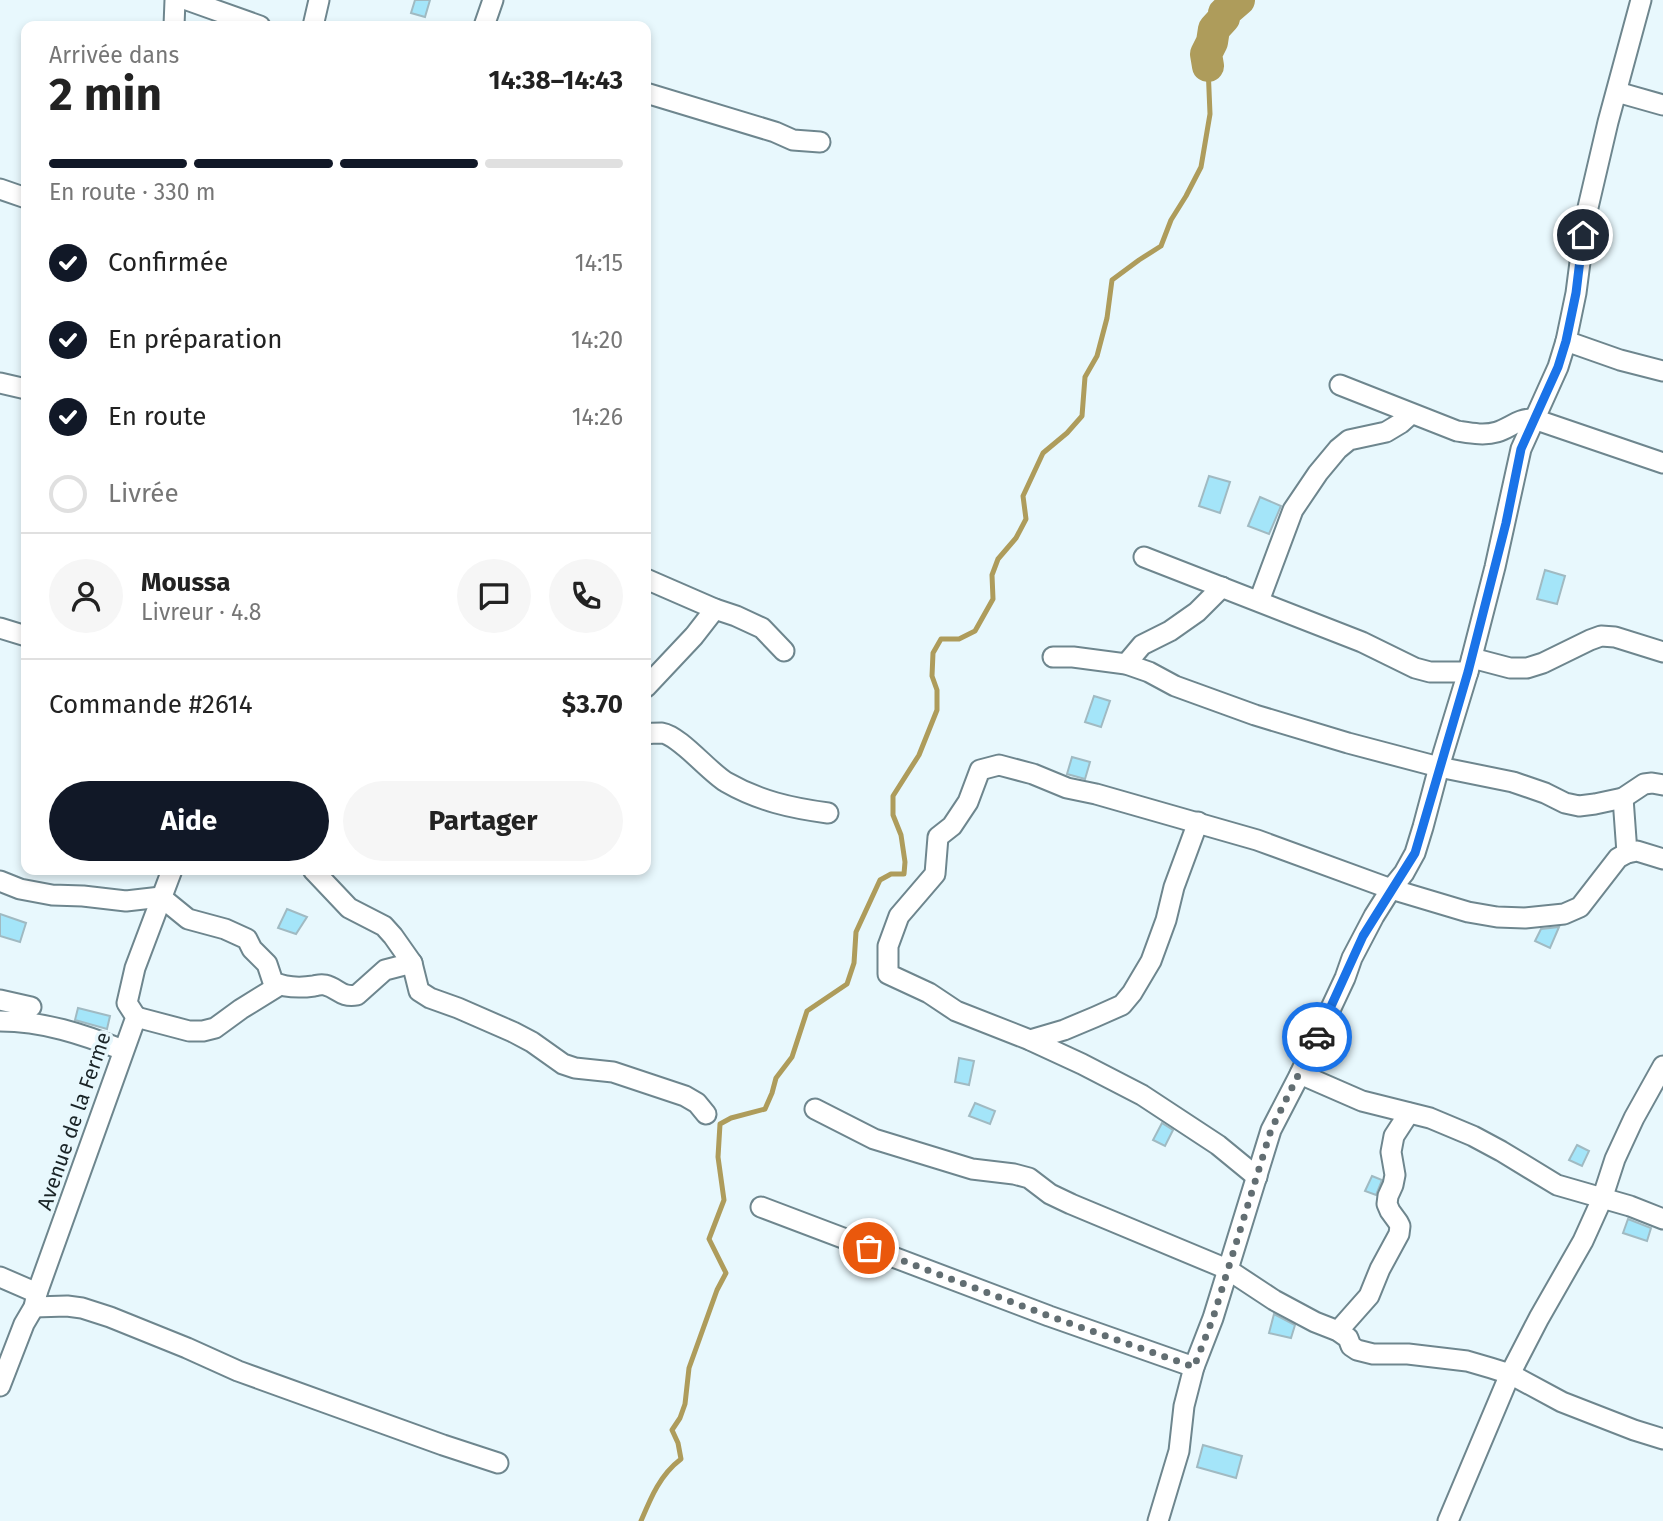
<!DOCTYPE html>
<html lang="fr">
<meta charset="utf-8">
<style>
body{margin:0;font-family:"Fira Sans",sans-serif;background:#f6f6f6;color:#222;height:100vh;display:flex;flex-direction:column;font-size:26px;white-space:nowrap}
*{box-sizing:border-box;margin:0}
p{font-size:23px;color:#767676}
.icon{flex:none;width:38px;height:38px;fill:none;stroke:currentColor;stroke-width:2;stroke-linecap:round;stroke-linejoin:round}
.map{position:relative;flex:1;overflow:hidden}
.details{position:absolute;left:21px;top:21px;width:630px;height:854px;display:flex;flex-direction:column;background:#fff;border-radius:14px;box-shadow:0 4px 10px #0003}
.details>*{flex:none}
.pin{position:absolute;display:grid;place-items:center;width:60px;height:60px;color:#fff;margin:-30px;border:4px solid #fff;border-radius:50%;box-shadow:0 2px 7px #0007}
.courier{position:absolute;display:grid;place-items:center;width:70px;height:70px;margin:-35px;border:5px solid #1a73e8;border-radius:50%;background:#fff;color:#222;box-shadow:0 2px 9px #0007}
.overview em{font-style:normal;font-weight:700}
.overview div{display:flex;flex-direction:column-reverse}
.overview{display:flex;align-items:center;justify-content:space-between;height:119px;padding:0 28px}
h1{font-size:46px;font-weight:700;line-height:52px}
.bar{display:grid;grid-template-columns:repeat(4,1fr);gap:10px 7px;align-content:center;height:84px;padding:0 28px}
.bar i{height:9px;border-radius:5px;background:#e0e0e0}
.bar .active{background:#111827}
.bar p{grid-column:span 4}
.line{display:flex;align-items:center;gap:18px;padding:0 28px;border-top:2px solid #e0e0e0}
.line div{flex:1}
.round{display:grid;place-items:center;flex:none;width:74px;height:74px;border-radius:37px;background:#f6f6f6}
ol{padding:0 28px;list-style:none}
li{display:flex;align-items:center;gap:21px;height:77px}
li p{margin-inline-start:auto}
li .icon{padding:7px;border-radius:50%;background:#111827;color:#fff;stroke-width:4}
li:last-child{color:#767676}
li i{width:38px;height:38px;border:4px solid #e0e0e0;border-radius:50%}
.button{display:flex;gap:14px;margin-top:auto;padding:14px 28px}
.button a{flex:1;height:80px;border-radius:42px;background:#111827;color:#fff;font-size:28px;font-weight:700;line-height:80px;text-align:center}
.button a+a{background:#f6f6f6;color:#222}
.map>svg:first-child{display:block}
.lines{fill:none;stroke-linecap:round;stroke-linejoin:round}
.stream{stroke:#ae9c5b;stroke-width:5}
.river{stroke:#ae9c5b;stroke-width:32}
.building{fill:#a4e5f9;stroke:#a0bac2;stroke-width:2}
.street-casing{stroke:#6e868e;stroke-width:23}
.street{stroke:#fff;stroke-width:19}
.done{stroke:#626e72;stroke-width:7;stroke-dasharray:0 12.6}
.route{stroke:#1a73e8;stroke-width:9}
.labels{text-anchor:middle;dominant-baseline:central;stroke-width:7;stroke-linejoin:round;paint-order:stroke}
.street-label{font-size:21px;fill:#1a2427;stroke:#e8f8fd}
</style>
<div class="map">
<svg width="1663" height="1521" viewBox="0 0 1663 1521">
<rect width="100%" height="100%" fill="#e8f8fd"/>
<g class="lines">
<!-- stream -->
<path class="stream" d="M641,1521C651,1497 660,1475 681,1459L678,1443L672,1430L680,1418L685,1404L689,1368L717,1290L726,1273L709,1239L724,1200L718,1157L720,1124L731,1118L765,1109L772,1093L776,1078L792,1057L807,1011L847,984L854,963L856,932L880,880L891,874H904L905,862L901,835L893,815V796L919,755L937,710V690L932,676L933,653L941,639H959L975,631L993,599L992,575L998,559L1016,538L1026,519L1023,496L1043,453L1067,433L1082,416L1085,377L1097,356L1107,318L1112,280L1139,260L1161,246L1171,220L1186,196L1201,167L1210,114L1208,66"/>
<!-- river -->
<polyline class="river" points="1208,66 1206,54 1212,42 1214,29 1224,18 1224,13 1239,0"/>
</g>
<!-- building -->
<g class="building">
<polygon points="415,0 430,0 425,17 411,13"/>
<polygon points="1209,476 1230,482 1220,513 1199,506"/>
<polygon points="1260,497 1281,506 1269,534 1248,526"/>
<polygon points="1545,570 1565,576 1557,604 1537,599"/>
<polygon points="1094,696 1110,701 1101,727 1085,722"/>
<polygon points="1072,757 1090,762 1085,779 1067,774"/>
<polygon points="287,909 307,917 296,934 278,928"/>
<polygon points="0,914 26,923 20,942 0,936"/>
<polygon points="1559,927 1550,948 1535,941 1541,929"/>
<polygon points="78,1008 110,1016 107,1029 75,1020"/>
<polygon points="959,1058 974,1061 969,1085 955,1082"/>
<polygon points="975,1103 995,1111 990,1124 969,1116"/>
<polygon points="1162,1123 1173,1130 1165,1146 1153,1140"/>
<polygon points="1577,1145 1589,1151 1582,1166 1569,1160"/>
<polygon points="1372,1176 1382,1180 1376,1195 1365,1191"/>
<polygon points="1628,1219 1651,1228 1647,1241 1623,1233"/>
<polygon points="1274,1314 1295,1325 1291,1338 1269,1333"/>
<polygon points="1203,1445 1242,1456 1236,1478 1197,1467"/>
</g>
<g class="lines">
<defs>
<g id="street">
<polyline points="187,0 260,26"/>
<polyline points="174,26 175,0"/>
<polyline points="313,26 319,0"/>
<polyline points="484,26 493,0"/>
<polyline points="1617,92 1663,105"/>
<polyline points="646,93 775,132 793,140 820,142"/>
<polyline points="0,189 26,198"/>
<polyline points="1566,341 1620,360 1663,371"/>
<polyline points="0,383 26,389"/>
<path d="M1340,385L1457,431C1470,433 1484,436 1497,432C1510,428 1519,418 1534,419L1663,463"/>
<polyline points="1144,557 1362,642 1415,668 1430,672 1468,672"/>
<polyline points="646,579 715,609 736,616 762,628 784,651"/>
<polyline points="1259,601 1293,510 1318,473 1338,449 1349,440 1386,432 1401,423 1411,414"/>
<polyline points="0,628 26,636"/>
<polyline points="1053,657 1073,657 1126,664 1149,672 1175,686 1255,715 1348,743 1439,767 1513,782 1545,793 1565,803 1579,806 1595,804 1623,798 1644,784 1652,783 1663,785"/>
<polyline points="1472,658 1510,668 1527,668 1543,663 1590,640 1601,636 1615,637 1663,652"/>
<polyline points="1126,664 1142,645 1170,631 1197,612 1222,587"/>
<polyline points="646,687 694,636 715,609"/>
<path d="M646,734C651,733 657,733 662,733C680,736 708,771 726,782C759,801 791,808 828,813"/>
<polyline points="1623,798 1627,853"/>
<polyline points="313,870 349,908 384,926 393,936 412,963 419,991 430,998 458,1008 513,1032 532,1042 563,1064 575,1068 613,1072 685,1096 697,1103 706,1114"/>
<path d="M0,881L20,889L52,895L83,896L126,901L161,897L188,919L225,929L247,939L252,949L267,964L273,982C286,988 300,988 314,986C319,985 320,984 325,985C338,988 341,998 357,995L385,970L412,963"/>
<polyline points="0,1000 31,1007"/>
<polyline points="136,1017 189,1031 203,1031 215,1028 241,1009 280,985"/>
<path d="M0,1021C43,1021 82,1034 123,1050"/>
<polyline points="1030,1040 1064,1030 1095,1017 1122,1005 1132,993 1151,961 1166,920 1174,887 1198,822"/>
<polyline points="1300,1074 1362,1101 1430,1118 1473,1136 1501,1151 1557,1185 1630,1206 1663,1219"/>
<polyline points="815,1109 874,1139 972,1169 1014,1174 1029,1178 1050,1194 1071,1204 1227,1269 1274,1300 1315,1322 1338,1331 1348,1338 1351,1346 1357,1350 1373,1354 1408,1354 1467,1361 1491,1368 1510,1374 1562,1402 1634,1430 1663,1439"/>
<polyline points="1257,1177 1218,1145 1142,1095 1082,1064 1030,1040 956,1011 929,993 888,974 888,946 899,916 935,874 938,837 952,826 968,802 980,770 999,765 1033,774 1067,788 1096,794 1257,840 1391,889 1468,912 1497,917 1525,918 1564,914 1580,907 1618,858 1627,853 1637,851 1663,859"/>
<polyline points="761,1207 1049,1316 1194,1367"/>
<polyline points="0,1277 37,1293"/>
<polyline points="34,1307 67,1306 82,1308 110,1317 187,1348 238,1371 443,1445 498,1463"/>
<polyline points="1338,1331 1369,1296 1380,1269 1399,1234 1400,1226 1398,1222 1390,1211 1387,1204 1388,1196 1393,1185 1395,1175 1391,1152 1394,1136 1409,1113"/>
<polyline points="0,1386 24,1324 34,1307 37,1293 136,1017 127,1003 135,968 172,870"/>
<polyline points="1158,1521 1179,1451 1184,1406 1194,1367 1213,1318 1271,1130 1300,1074 1345,978 1352,958 1374,916 1391,889 1404,873 1415,853 1423,827 1439,767 1468,672 1495,567 1521,449 1558,367 1566,341 1576,293 1586,216 1608,122 1641,0"/>
<polyline points="1448,1521 1510,1374 1539,1318 1583,1241 1602,1199 1615,1159 1634,1118 1663,1066"/>
</g>
</defs>
<!-- street casing -->
<use href="#street" class="street-casing"/>
<!-- street -->
<use href="#street" class="street"/>
</g>
<g class="lines">
<!-- done -->
<polyline class="done" points="869,1248 1049,1316 1194,1367 1213,1318 1271,1130 1317,1037"/>
<!-- route -->
<polyline class="route" points="1317,1037 1363,936 1415,853 1468,672 1506,523 1521,449 1558,367 1566,341 1576,293 1583,235"/>
</g>
<g class="labels">
<!-- street labels -->
<g class="street-label">
<text transform="translate(74 1121) rotate(-71)">Avenue de la Ferme</text>
</g>
</g>
</svg>
<div class="pin" style="left:869px;top:1248px;background:#ea580c"><svg class="icon" aria-label="bag" viewBox="0 0 24 24"><path d="M5 8h14l-1 12H6zM9 8a3 3 0 0 1 6 0"/></svg></div>
<div class="pin" style="left:1583px;top:235px;background:#1f2937"><svg class="icon" aria-label="home" viewBox="0 0 24 24"><path d="M3 11l9-7 9 7M6 9v11h12V9"/></svg></div>
<div class="courier" style="left:1317px;top:1037px"><svg class="icon" aria-label="car" viewBox="0 0 24 24"><path d="M5 17H2v-5l4-1 3-4h7l3 4 3 1v5h-3M9 17h6M6 11h13"/><circle cx="7" cy="17" r="2"/><circle cx="17" cy="17" r="2"/></svg></div>
<section class="details">
<div class="overview"><div><h1>2 min</h1><p>Arrivée dans</p></div><em>14:38–14:43</em></div>
<div class="bar"><i class="active"></i><i class="active"></i><i class="active"></i><i></i><p>En route · 330 m</p></div>
<ol>
<li><svg class="icon" aria-label="check" viewBox="0 0 24 24"><path d="M5 12l5 5 9-10"/></svg>Confirmée<p>14:15</p></li>
<li><svg class="icon" aria-label="check" viewBox="0 0 24 24"><path d="M5 12l5 5 9-10"/></svg>En préparation<p>14:20</p></li>
<li><svg class="icon" aria-label="check" viewBox="0 0 24 24"><path d="M5 12l5 5 9-10"/></svg>En route<p>14:26</p></li>
<li><i></i>Livrée</li>
</ol>
<div class="line" style="height:126px"><a class="round"><svg class="icon" aria-label="person" viewBox="0 0 24 24"><circle cx="12" cy="8" r="4"/><path d="M4 21q1-7 8-7t8 7"/></svg></a><div><b>Moussa</b><p>Livreur · 4.8</p></div><a class="round"><svg class="icon" aria-label="chat" viewBox="0 0 24 24"><path d="M4 5h16v11H9l-5 4z"/></svg></a><a class="round"><svg class="icon" aria-label="phone" viewBox="0 0 24 24"><path d="M5 4h4l2 5-3 2q2 4 5 5l2-3 5 2v4C11 20 4 13 5 4z"/></svg></a></div>
<div class="line" style="height:91px"><div>Commande #2614</div><b>$3.70</b></div>
<div class="button"><a>Aide</a><a>Partager</a></div>
</section>
</div>
